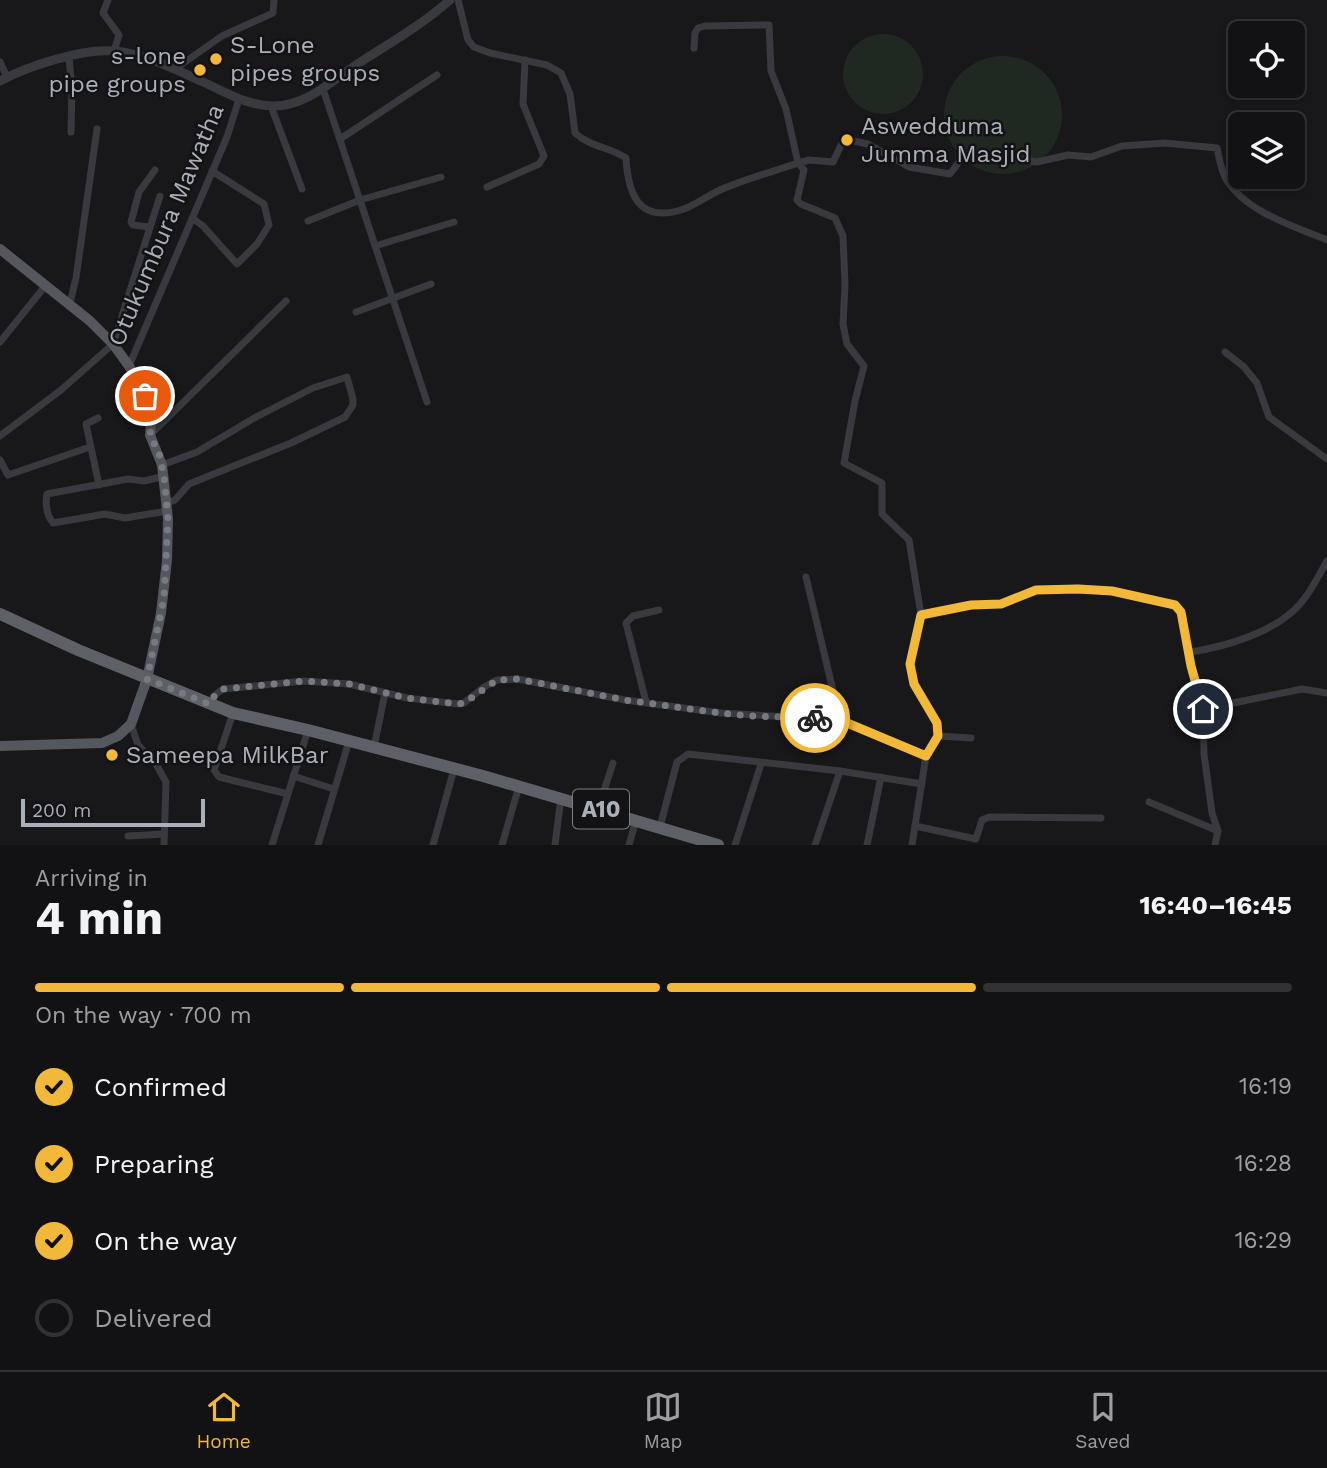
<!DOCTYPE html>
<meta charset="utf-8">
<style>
body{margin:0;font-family:"Work Sans",sans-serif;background:#1b1b1d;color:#f1f3f6;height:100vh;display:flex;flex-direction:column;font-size:26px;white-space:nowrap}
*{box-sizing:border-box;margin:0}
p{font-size:23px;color:#9c9ea0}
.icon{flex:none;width:38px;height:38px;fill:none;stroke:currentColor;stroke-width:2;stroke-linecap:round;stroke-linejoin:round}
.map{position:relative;height:845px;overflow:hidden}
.sheet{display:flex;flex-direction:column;background:#121214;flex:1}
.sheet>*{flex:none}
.tools{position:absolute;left:1228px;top:21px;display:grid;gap:14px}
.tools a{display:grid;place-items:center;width:77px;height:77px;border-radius:10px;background:#121214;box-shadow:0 4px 10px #0003,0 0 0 2px #313234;font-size:35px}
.scale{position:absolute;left:21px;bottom:18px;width:184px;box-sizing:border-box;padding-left:7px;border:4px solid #abafba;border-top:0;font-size:19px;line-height:24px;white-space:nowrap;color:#abafba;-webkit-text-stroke:5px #131315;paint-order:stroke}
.pin{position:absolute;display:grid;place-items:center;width:60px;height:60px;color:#fff;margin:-30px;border:4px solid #fff;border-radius:50%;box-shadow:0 2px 7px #0007}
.courier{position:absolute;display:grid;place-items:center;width:70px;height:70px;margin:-35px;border:5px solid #f1b83a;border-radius:50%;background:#fff;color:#222;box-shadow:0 2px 9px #0007}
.overview em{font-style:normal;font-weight:700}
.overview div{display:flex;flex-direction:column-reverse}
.overview{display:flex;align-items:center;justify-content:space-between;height:119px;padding:0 35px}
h1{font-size:46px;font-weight:700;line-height:52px}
.bar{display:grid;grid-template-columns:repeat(4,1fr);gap:10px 7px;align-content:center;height:84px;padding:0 35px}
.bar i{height:9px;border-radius:5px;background:#313234}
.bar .active{background:#f1b83a}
.bar p{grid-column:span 4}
ol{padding:0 35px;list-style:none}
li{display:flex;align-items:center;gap:21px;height:77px}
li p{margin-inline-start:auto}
li .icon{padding:7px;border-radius:50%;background:#f1b83a;color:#111;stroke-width:4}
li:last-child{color:#9c9ea0}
li i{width:38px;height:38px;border:4px solid #313234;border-radius:50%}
.menu{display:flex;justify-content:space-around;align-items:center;height:98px;border-top:2px solid #313234;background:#121214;font-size:19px;color:#9c9ea0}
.menu a{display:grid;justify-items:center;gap:4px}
.menu .active{color:#f1b83a}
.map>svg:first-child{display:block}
.green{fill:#202921}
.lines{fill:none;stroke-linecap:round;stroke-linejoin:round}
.minor{stroke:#393a3f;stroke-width:7}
.tertiary{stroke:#393a3f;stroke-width:9}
.primary{stroke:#55575e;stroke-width:10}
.trunk{stroke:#5d6067;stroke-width:12}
.done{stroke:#787a82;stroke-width:7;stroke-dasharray:0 12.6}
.route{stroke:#f1b83a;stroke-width:9}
.poi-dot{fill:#f1b83a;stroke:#131315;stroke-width:2.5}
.labels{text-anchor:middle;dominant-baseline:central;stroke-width:5;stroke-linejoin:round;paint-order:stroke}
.shield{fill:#131315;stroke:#7d8088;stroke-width:2}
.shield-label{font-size:23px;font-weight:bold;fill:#abafba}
.poi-label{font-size:24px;fill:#abafba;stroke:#131315;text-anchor:start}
.street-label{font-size:24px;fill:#abafba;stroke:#131315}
</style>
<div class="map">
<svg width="1327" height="845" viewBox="0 0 1327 845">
<rect width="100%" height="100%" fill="#18181a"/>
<!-- green -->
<g class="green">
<circle cx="883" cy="74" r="40"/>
<circle cx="1003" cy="115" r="59"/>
</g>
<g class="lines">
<!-- minor -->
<g class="minor">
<polyline points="108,0 103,13 119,35 114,51"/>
<path d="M458,0L468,40L474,47L490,53L547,65L561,73L570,94L575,133C590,147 610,147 626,158C628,192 637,223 681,210C694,206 707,196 720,190C745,179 772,172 798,163L809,160L833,162L844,139L868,144L909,167L950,174L965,154L979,153L1037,162L1068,155L1091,157L1122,146L1165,143L1217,148C1219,158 1221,171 1226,179C1246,212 1293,226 1327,240"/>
<polyline points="694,48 695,33 698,28 705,26 769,25 771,71 786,109 798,163 804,170 797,200 801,204 835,218 843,236 845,285 843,324 847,344 864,366 855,401 844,463 882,483 882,514 909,540 921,615"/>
<polyline points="69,57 72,90 71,132"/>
<polyline points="0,62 7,77"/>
<polyline points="175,69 222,36 273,13 274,0"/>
<polyline points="323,89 427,402"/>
<polyline points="271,106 302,189"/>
<polyline points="340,139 437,75"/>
<polyline points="487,187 539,164 544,156 523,104 525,60"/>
<polyline points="192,218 203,226 237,264 257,244 269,225 264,204 212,171"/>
<polyline points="308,221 360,200 441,177"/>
<polyline points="149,227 133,225 131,222 139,192 155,170"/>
<polyline points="375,246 454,222"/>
<polyline points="70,303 76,278 97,129"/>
<polyline points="356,312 431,284"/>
<polyline points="0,342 46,285"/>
<polyline points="1225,352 1244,367 1257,383 1269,417 1327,459"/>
<polyline points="129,366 227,137 239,99"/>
<polyline points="98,418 86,424 99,485"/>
<polyline points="150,435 286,301"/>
<polyline points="0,436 61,390 113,344 160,196"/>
<polyline points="0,460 8,475 90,447"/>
<polyline points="162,465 197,452 256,417 313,388 347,377 353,399 353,405 345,417 291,443 189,484 175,500 167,503"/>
<path d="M165,476L144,481L128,479L47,494C45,505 46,514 53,523L105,514L125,518L167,511"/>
<polyline points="806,577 840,720"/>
<path d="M1190,652C1225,647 1276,632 1300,604C1311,592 1319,575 1327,561"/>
<polyline points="646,702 626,623 633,616 659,610"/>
<polyline points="209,704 215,695 223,689 304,681 349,684 407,698 458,704 464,703 484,687 497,680 518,679 625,700 721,713 840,720 926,756"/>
<polyline points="1203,709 1302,689 1327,693"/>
<polyline points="233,713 214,770 219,777 288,794"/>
<polyline points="131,724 138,745 156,764 166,782 164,845"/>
<polyline points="938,736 971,738"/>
<polyline points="374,747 385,693"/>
<polyline points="293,776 334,789"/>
<polyline points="1149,802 1218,831"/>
<polyline points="598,809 613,763"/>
<polyline points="915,826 976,839 982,820 989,817 1101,818"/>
<polyline points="660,827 677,762 688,754 840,771 922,784"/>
<polyline points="128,836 164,834"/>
<polyline points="272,845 308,730"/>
<polyline points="318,845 349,741"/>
<polyline points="433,845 454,769"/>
<polyline points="502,845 519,786"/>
<polyline points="555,845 561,798"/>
<polyline points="629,845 636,820"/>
<polyline points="735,845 761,764"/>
<polyline points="815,845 840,771"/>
<polyline points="867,845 881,777"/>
<polyline points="912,845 926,756 938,736 937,723 914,684 910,664 921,615 971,605 1001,604 1036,590 1078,588 1112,591 1175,605 1181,612 1191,666 1203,709 1204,754 1212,813 1218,831 1215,845"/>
</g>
<!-- tertiary -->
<path class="tertiary" d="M0,81C26,67 82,48 113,51C143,53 175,69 203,82C225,92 248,106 273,106C308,106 335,78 362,61C392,42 423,24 450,0"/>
<!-- primary -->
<polyline class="primary" points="0,249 90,321 113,344 129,366 152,409 150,435 162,465 168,519 167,560 161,613 147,679 131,724 118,736 102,743 0,746"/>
<!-- trunk -->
<polyline class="trunk" points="0,614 78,650 233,713 308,730 483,776 718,845"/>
</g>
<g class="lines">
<!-- done -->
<polyline class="done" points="145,396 152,410 150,435 159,453 164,476 168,519 164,598 147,679 209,704 215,695 223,689 304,681 349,684 407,698 458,704 464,703 497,680 518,679 625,700 720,713 750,716 815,718"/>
<!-- route -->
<polyline class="route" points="815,718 840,720 926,756 938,736 937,723 914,684 910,664 921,615 971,605 1001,604 1036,590 1078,589 1112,591 1175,605 1181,612 1191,666 1203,709"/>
</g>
<!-- markers -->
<g class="poi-dot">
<circle cx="216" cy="59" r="7"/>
<circle cx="200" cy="70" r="7"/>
<circle cx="847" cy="140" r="7"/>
<circle cx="112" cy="755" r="7"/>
</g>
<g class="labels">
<!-- shield labels -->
<rect class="shield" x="573" y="789.5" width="56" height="39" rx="5"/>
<g class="shield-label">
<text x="601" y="809">A10</text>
</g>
<!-- poi labels -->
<g class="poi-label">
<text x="230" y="45">S-Lone<tspan x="230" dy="28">pipes groups</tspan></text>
<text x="186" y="56" text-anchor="end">s-lone<tspan x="186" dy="28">pipe groups</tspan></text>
<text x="861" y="126">Aswedduma<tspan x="861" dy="28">Jumma Masjid</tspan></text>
<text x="126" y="755">Sameepa MilkBar</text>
</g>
<!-- street labels -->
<g class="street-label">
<text transform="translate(166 225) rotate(-67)">Otukumbura Mawatha</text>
</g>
</g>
</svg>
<div class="tools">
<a><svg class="icon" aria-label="locate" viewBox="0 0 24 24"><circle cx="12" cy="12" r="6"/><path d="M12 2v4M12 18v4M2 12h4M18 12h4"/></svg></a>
<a><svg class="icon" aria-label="layers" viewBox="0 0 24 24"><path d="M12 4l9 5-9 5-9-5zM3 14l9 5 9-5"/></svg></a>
</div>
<div class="scale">200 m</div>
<div class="pin" style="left:145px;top:396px;background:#ea580c"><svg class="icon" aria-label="bag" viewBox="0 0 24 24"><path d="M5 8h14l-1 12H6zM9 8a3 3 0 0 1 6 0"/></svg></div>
<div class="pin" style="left:1203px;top:709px;background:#1f2937"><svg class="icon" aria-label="home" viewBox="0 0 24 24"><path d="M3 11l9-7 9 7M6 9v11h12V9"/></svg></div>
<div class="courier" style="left:815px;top:718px"><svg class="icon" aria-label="bike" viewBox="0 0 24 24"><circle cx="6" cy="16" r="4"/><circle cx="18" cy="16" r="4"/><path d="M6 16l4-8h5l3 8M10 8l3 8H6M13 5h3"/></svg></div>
</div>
<section class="sheet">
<div class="overview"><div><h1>4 min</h1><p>Arriving in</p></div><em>16:40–16:45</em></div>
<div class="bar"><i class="active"></i><i class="active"></i><i class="active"></i><i></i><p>On the way · 700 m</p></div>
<ol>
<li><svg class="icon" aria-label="check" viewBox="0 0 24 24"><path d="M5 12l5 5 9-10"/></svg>Confirmed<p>16:19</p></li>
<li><svg class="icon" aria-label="check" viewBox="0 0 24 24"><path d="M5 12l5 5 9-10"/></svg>Preparing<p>16:28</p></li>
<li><svg class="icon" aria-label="check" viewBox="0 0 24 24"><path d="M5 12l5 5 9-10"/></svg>On the way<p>16:29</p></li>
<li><i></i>Delivered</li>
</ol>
</section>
<nav class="menu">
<a class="active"><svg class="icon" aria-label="home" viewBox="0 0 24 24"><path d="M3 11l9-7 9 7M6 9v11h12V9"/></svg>Home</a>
<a><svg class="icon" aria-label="map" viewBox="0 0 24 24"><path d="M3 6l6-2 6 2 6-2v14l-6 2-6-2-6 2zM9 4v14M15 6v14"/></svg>Map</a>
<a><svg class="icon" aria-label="saved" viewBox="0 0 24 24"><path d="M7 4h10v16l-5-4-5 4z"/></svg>Saved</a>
</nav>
